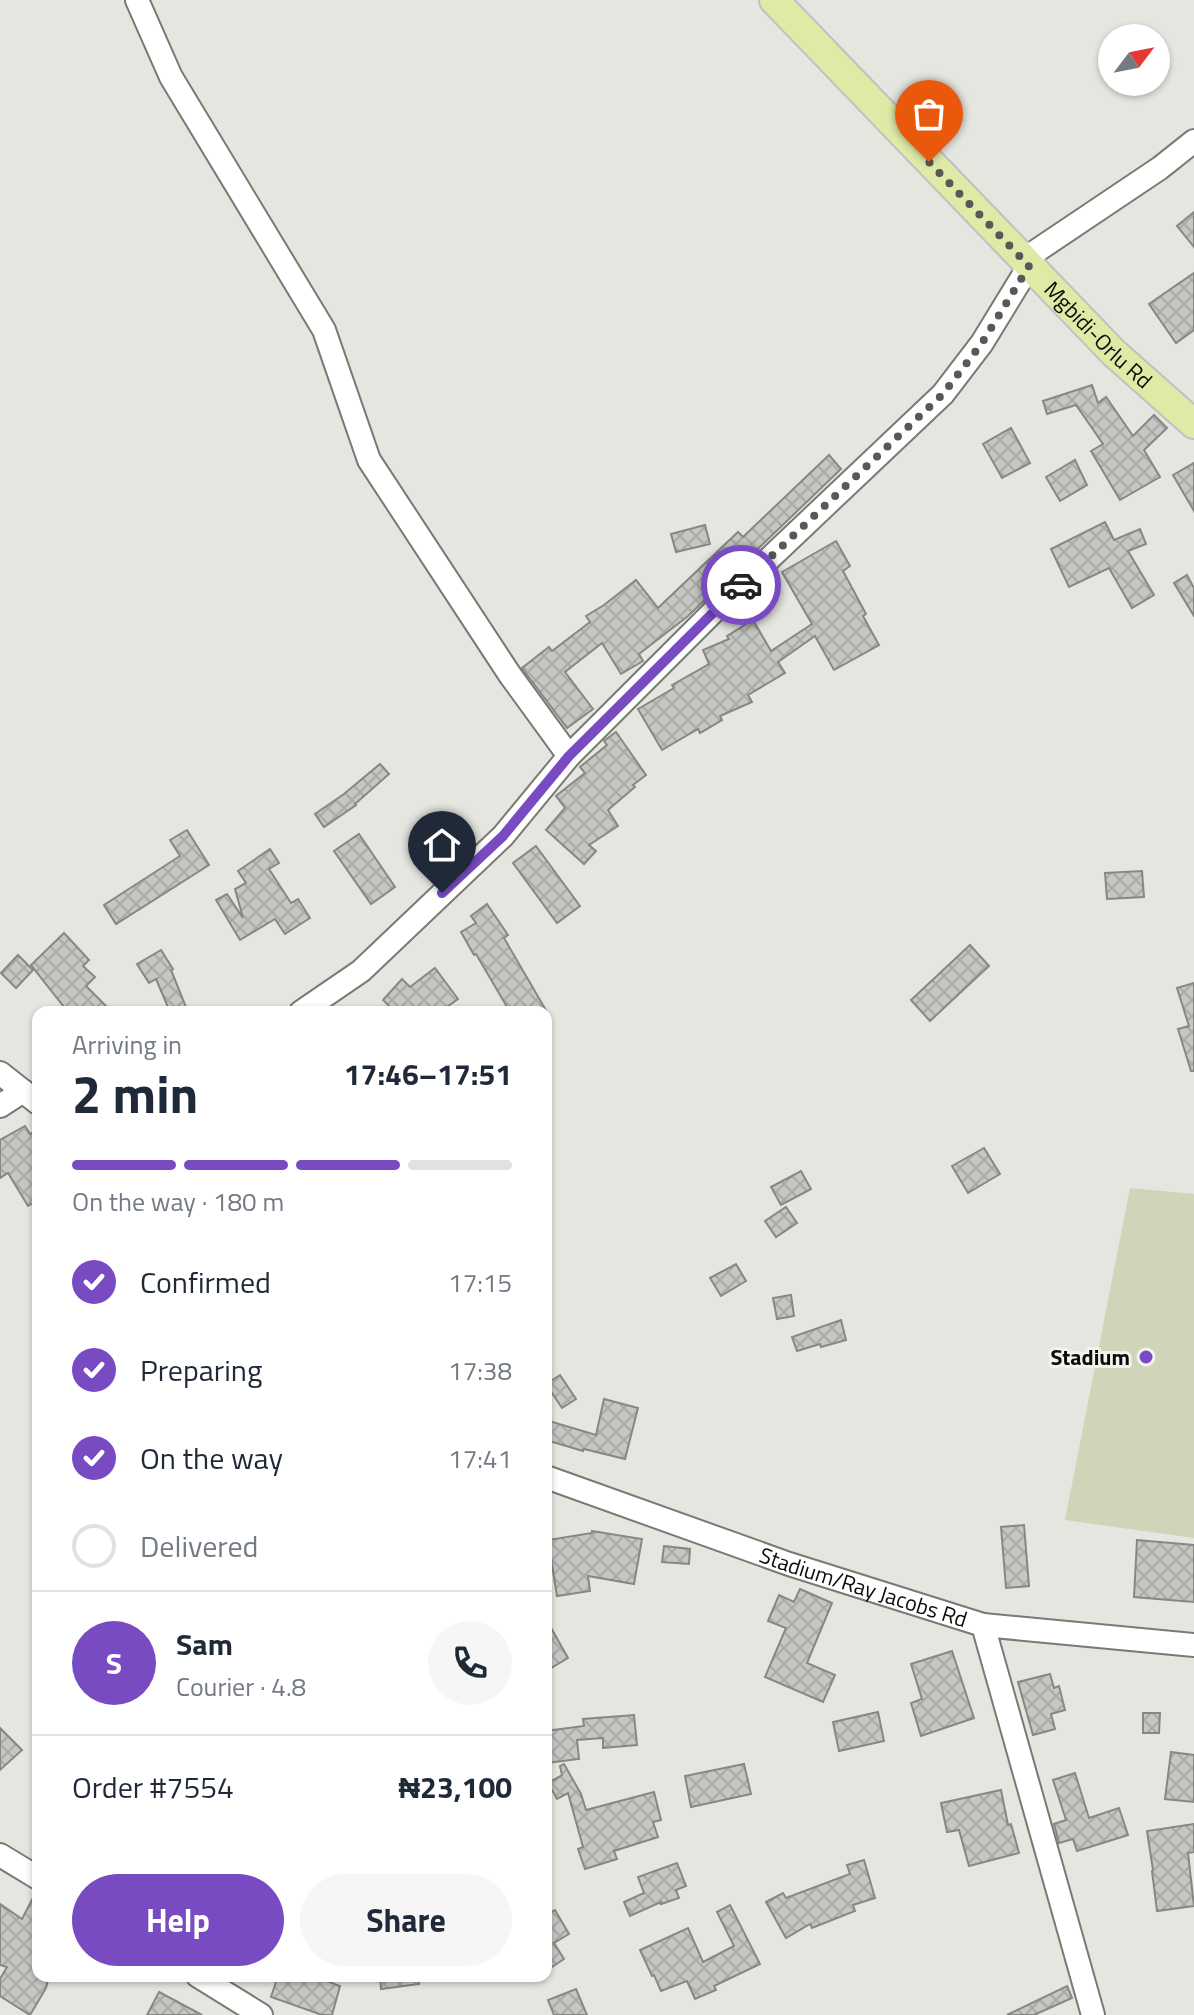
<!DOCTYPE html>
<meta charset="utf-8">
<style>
body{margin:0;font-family:"Titillium Web",sans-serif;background:#f6f6f7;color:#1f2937;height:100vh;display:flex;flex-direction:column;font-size:30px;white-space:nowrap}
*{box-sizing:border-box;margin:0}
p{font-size:26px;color:#747a83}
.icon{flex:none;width:44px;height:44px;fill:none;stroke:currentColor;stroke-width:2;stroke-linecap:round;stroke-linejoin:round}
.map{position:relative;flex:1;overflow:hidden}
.side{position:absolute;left:32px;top:1006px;width:520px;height:976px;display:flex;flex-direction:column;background:#fff;border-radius:16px;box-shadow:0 2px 6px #0004}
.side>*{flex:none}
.needle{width:52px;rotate:58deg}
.tools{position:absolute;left:1098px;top:24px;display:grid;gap:16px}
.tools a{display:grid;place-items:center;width:72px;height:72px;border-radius:50%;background:#fff;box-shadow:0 2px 6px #0004;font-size:40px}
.pin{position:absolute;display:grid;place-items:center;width:68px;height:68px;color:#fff;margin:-82px -34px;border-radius:50% 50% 50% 0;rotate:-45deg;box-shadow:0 0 8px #0007}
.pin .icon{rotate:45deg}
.courier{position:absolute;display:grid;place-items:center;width:80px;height:80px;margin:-40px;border:6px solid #784bc3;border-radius:50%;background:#fff;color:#222;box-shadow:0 2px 10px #0007}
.headline em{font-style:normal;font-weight:700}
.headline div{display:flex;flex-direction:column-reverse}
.headline{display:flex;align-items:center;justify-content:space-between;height:136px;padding:0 40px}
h1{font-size:52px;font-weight:700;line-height:60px}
.bar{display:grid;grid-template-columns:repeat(4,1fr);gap:12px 8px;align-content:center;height:96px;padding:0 40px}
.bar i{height:10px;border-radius:6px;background:#e0e1e3}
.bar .on{background:#784bc3}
.bar p{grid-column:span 4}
.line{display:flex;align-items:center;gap:20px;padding:0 40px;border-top:2px solid #e0e1e3}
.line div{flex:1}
.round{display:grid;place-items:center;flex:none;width:84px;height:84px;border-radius:42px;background:#f6f6f7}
ol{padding:0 40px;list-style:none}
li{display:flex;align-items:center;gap:24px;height:88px}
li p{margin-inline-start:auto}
li .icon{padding:8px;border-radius:50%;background:#784bc3;color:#fff;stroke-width:4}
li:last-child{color:#747a83}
li i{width:44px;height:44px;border:4px solid #e0e1e3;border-radius:50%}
.cta{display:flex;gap:16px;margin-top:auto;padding:16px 40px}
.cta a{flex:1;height:92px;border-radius:48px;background:#784bc3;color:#fff;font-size:32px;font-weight:700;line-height:92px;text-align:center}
.cta a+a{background:#f6f6f7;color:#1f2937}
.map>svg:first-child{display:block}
.grass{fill:#cfd5b8}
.building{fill:url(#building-cross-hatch);stroke:#878883;stroke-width:2}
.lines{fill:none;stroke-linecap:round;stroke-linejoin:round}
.minor-casing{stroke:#787a74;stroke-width:26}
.major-casing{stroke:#c0c0c0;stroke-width:32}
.minor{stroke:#fff;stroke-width:22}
.major{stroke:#dfeaa7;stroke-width:28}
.done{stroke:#585856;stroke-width:8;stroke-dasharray:0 14.4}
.route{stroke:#784bc3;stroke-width:10}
.poi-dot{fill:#784bc3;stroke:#f2f3ed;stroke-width:3}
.labels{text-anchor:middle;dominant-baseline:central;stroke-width:6;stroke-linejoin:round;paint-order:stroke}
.street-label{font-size:22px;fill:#0c0c0b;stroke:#f2f3ed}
.poi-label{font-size:22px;font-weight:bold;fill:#0c0c0b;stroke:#f2f3ed;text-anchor:end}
</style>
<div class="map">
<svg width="1194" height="2015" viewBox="0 0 1194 2015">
<defs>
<pattern id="building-cross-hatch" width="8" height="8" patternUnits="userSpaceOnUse" patternTransform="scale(2)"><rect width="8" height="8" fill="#c6c7c2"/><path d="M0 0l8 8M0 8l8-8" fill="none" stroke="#a9aaa5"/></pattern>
</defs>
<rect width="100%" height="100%" fill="#e5e6e0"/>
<!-- grass -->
<polygon class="grass" points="1130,1188 1194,1194 1194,1538 1065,1520"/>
<!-- building -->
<g class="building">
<polygon points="1194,212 1194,247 1177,226"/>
<polygon points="1194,273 1194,330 1176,343 1149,304"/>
<polygon points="1092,385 1098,403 1106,397 1133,436 1154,415 1167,428 1144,450 1160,477 1120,500 1091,451 1103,444 1076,405 1047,414 1043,401"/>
<polygon points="1011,428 1030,463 1002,478 983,444"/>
<polygon points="829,455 841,469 688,616 639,654 643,661 621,674 602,643 565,672 593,709 567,728 522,668 549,647 552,651 590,622 586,616 604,605 636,580 658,608 738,532 743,537"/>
<polygon points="1075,460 1087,485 1060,501 1046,477"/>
<polygon points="1194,463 1194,511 1173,475"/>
<polygon points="1105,522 1114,540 1140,529 1146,544 1128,551 1154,595 1132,608 1109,568 1069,587 1051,549"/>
<polygon points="705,525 710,544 676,552 671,534"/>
<polygon points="836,541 850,566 843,571 866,614 863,616 879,645 834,670 815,636 778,662 785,673 748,695 752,702 720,716 722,720 700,733 698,729 662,750 638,709 674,688 672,685 709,664 703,650 729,639 727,636 753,620 771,651 812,624 782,572"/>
<polygon points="1187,575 1194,588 1194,616 1174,583"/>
<polygon points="748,598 755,610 742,619 735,610"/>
<polygon points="616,732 646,775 633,785 635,787 608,810 618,826 589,845 596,851 584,864 546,830 565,808 556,796 585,773 580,767 607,745 604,741"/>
<polygon points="380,764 389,774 355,804 356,805 324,827 315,814 344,794"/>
<polygon points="187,830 209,865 116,924 104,905 180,856 170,840"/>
<polygon points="359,834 395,887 371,904 334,851"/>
<polygon points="536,846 580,906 557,923 513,863"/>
<polygon points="270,849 279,863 269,869 291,903 298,899 310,918 285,934 275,919 240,940 216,900 227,894 243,918 235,889 246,883 238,871"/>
<polygon points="1142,871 1144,897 1107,899 1105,873"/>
<polygon points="487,904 508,935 504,938 547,1012 510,1012 476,954 474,955 461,932 476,923 471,916"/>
<polygon points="64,933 89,960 83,966 95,977 86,986 112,1012 68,1012 31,965"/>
<polygon points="970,945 989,966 930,1021 911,1000"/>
<polygon points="161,950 173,969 171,970 188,1012 170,1012 156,979 149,983 137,964"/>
<polygon points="18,955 33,970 16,988 1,973"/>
<polygon points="435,968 458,999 440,1012 395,1012 383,1000 402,979 410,987"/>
<polygon points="1194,983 1194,1071 1191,1071 1178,1029 1189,1026 1177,988"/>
<polygon points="25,1126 30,1134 38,1129 38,1200 28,1206 8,1173 0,1178 0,1140"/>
<polygon points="984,1148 1000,1174 968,1193 952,1166"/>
<polygon points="801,1171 811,1189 781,1205 771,1187"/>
<polygon points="786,1207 797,1223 776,1237 765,1221"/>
<polygon points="736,1264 746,1281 721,1296 710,1278"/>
<polygon points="791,1295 794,1316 777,1319 773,1298"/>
<polygon points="841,1320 846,1340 821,1347 820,1344 797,1351 792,1337"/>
<polygon points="560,1375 576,1399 562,1408 546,1384"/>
<polygon points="604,1399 638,1408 625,1459 584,1449 583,1451 546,1440 546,1420 596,1435"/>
<polygon points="1024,1525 1029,1586 1006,1588 1001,1527"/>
<polygon points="592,1531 642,1539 634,1584 588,1576 590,1591 557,1596 548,1540 592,1533"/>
<polygon points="1137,1540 1194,1545 1194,1602 1134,1597"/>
<polygon points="664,1546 690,1549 689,1564 662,1562"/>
<polygon points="800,1589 832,1603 807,1663 835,1675 823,1702 765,1677 786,1628 768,1621 779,1595 794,1602"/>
<polygon points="546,1619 568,1658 546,1671"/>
<polygon points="952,1651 974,1718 921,1736 911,1703 922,1699 911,1664"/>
<polygon points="1050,1674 1054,1688 1059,1686 1065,1710 1051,1714 1055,1729 1033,1735 1018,1682"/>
<polygon points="878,1712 884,1741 839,1751 833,1722"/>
<polygon points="1143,1713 1160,1713 1159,1733 1143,1733"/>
<polygon points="634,1715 637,1745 603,1748 603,1738 577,1740 579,1759 546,1763 546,1731 584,1726 583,1719"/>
<polygon points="0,1728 22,1750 0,1770"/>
<polygon points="1171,1752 1194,1755 1194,1802 1165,1799"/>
<polygon points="564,1764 581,1794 586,1810 654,1792 661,1820 653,1822 658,1837 614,1851 617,1859 585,1869 578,1849 583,1847 568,1793 557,1799 548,1783 562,1775 560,1766"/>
<polygon points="744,1764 751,1794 691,1807 685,1776"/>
<polygon points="1075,1773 1089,1818 1119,1808 1128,1835 1077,1851 1073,1839 1059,1843 1054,1824 1066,1820 1053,1780"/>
<polygon points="1001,1790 1008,1825 1011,1824 1019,1853 969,1866 959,1830 947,1832 941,1803"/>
<polygon points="1194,1824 1194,1852 1188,1853 1194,1906 1157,1911 1152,1871 1153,1870 1147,1831"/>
<polygon points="864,1860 875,1898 853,1905 855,1911 812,1928 810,1924 786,1938 766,1902 783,1893 786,1898 850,1874 847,1865"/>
<polygon points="677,1863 686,1886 676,1890 679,1898 661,1904 661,1902 630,1916 624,1902 644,1893 638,1877"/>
<polygon points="36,1892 38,1892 38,1976 49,1976 46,1988 30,2015 0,1996 0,1979 7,1967 0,1965 0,1904 22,1919"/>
<polygon points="730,1905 760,1964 714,1986 716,1990 695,1999 687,1981 661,1991 654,1975 652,1976 640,1950 688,1928 703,1962 734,1946 717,1912"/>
<polygon points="555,1910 569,1934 554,1943 564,1959 546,1971 546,1915"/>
<polygon points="278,1976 314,1976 340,1986 332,2015 322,2015 271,1997"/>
<polygon points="380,1976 418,1976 419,1984 381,1989"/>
<polygon points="1067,1986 1072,1998 1034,2015 1007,2015"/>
<polygon points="576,1989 587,2015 554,2015 548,2000"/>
<polygon points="159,1992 202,2015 147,2015"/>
</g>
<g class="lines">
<defs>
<g id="minor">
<polyline points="137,0 171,77 324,330 369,460 510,675 569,756"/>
<polyline points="1023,260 1160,168 1194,141"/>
<polyline points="301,1012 361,971 503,836 569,756 715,610 943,394 982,343 1029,266"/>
<polyline points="0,1073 38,1103"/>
<polyline points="0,1106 23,1091"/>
<path id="s1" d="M546,1477L789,1564L983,1625L1194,1645"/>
<polyline points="983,1625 1093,2015"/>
<polyline points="0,1855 38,1878"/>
<polyline points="198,1976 261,2015"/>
</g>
<g id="major">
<path id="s2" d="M774,0L1114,353L1194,424"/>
</g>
</defs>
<!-- minor casing -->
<use href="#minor" class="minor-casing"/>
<!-- major casing -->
<use href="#major" class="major-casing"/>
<!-- minor -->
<use href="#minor" class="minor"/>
<!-- major -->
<use href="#major" class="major"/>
</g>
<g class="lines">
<!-- done -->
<polyline class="done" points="741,585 943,394 982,343 1029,266 929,162"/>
<!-- route -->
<polyline class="route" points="442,893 503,836 569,756 741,585"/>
</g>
<!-- markers -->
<circle class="poi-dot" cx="1146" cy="1357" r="8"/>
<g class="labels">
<!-- street labels -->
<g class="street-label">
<text stroke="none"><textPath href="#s2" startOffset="466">Mgbidi-Orlu Rd</textPath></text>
<text stroke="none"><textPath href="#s1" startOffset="336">Stadium/Ray Jacobs Rd</textPath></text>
</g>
<!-- poi labels -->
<g class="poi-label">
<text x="1130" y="1357">Stadium</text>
</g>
</g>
</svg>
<div class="tools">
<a><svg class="needle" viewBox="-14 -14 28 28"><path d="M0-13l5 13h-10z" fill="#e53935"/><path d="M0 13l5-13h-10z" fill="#747a83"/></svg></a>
</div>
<div class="pin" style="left:929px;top:162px;background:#ea580c"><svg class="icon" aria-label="bag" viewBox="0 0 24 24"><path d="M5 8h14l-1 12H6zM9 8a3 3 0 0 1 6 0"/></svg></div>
<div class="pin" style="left:442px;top:893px;background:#1f2937"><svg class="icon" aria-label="home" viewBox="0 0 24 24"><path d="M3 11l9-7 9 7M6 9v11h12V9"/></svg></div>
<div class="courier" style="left:741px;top:585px"><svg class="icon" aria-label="car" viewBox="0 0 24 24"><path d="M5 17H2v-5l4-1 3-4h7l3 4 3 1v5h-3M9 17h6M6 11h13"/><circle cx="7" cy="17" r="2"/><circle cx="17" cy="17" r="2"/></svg></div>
<section class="side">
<div class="headline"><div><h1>2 min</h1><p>Arriving in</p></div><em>17:46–17:51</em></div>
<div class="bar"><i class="on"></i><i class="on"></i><i class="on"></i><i></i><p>On the way · 180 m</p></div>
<ol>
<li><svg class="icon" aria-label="check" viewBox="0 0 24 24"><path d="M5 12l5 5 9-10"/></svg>Confirmed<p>17:15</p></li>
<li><svg class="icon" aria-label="check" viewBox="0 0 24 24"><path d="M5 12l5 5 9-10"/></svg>Preparing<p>17:38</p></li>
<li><svg class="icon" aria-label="check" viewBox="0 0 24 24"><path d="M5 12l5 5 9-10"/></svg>On the way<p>17:41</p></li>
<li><i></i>Delivered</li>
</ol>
<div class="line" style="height:144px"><b class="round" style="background:#784bc3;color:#fff">S</b><div><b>Sam</b><p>Courier · 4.8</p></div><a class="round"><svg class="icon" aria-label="phone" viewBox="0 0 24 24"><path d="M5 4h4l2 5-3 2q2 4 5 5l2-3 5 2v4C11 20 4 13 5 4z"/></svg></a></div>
<div class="line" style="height:104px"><div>Order #7554</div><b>₦23,100</b></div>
<div class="cta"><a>Help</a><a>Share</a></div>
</section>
</div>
